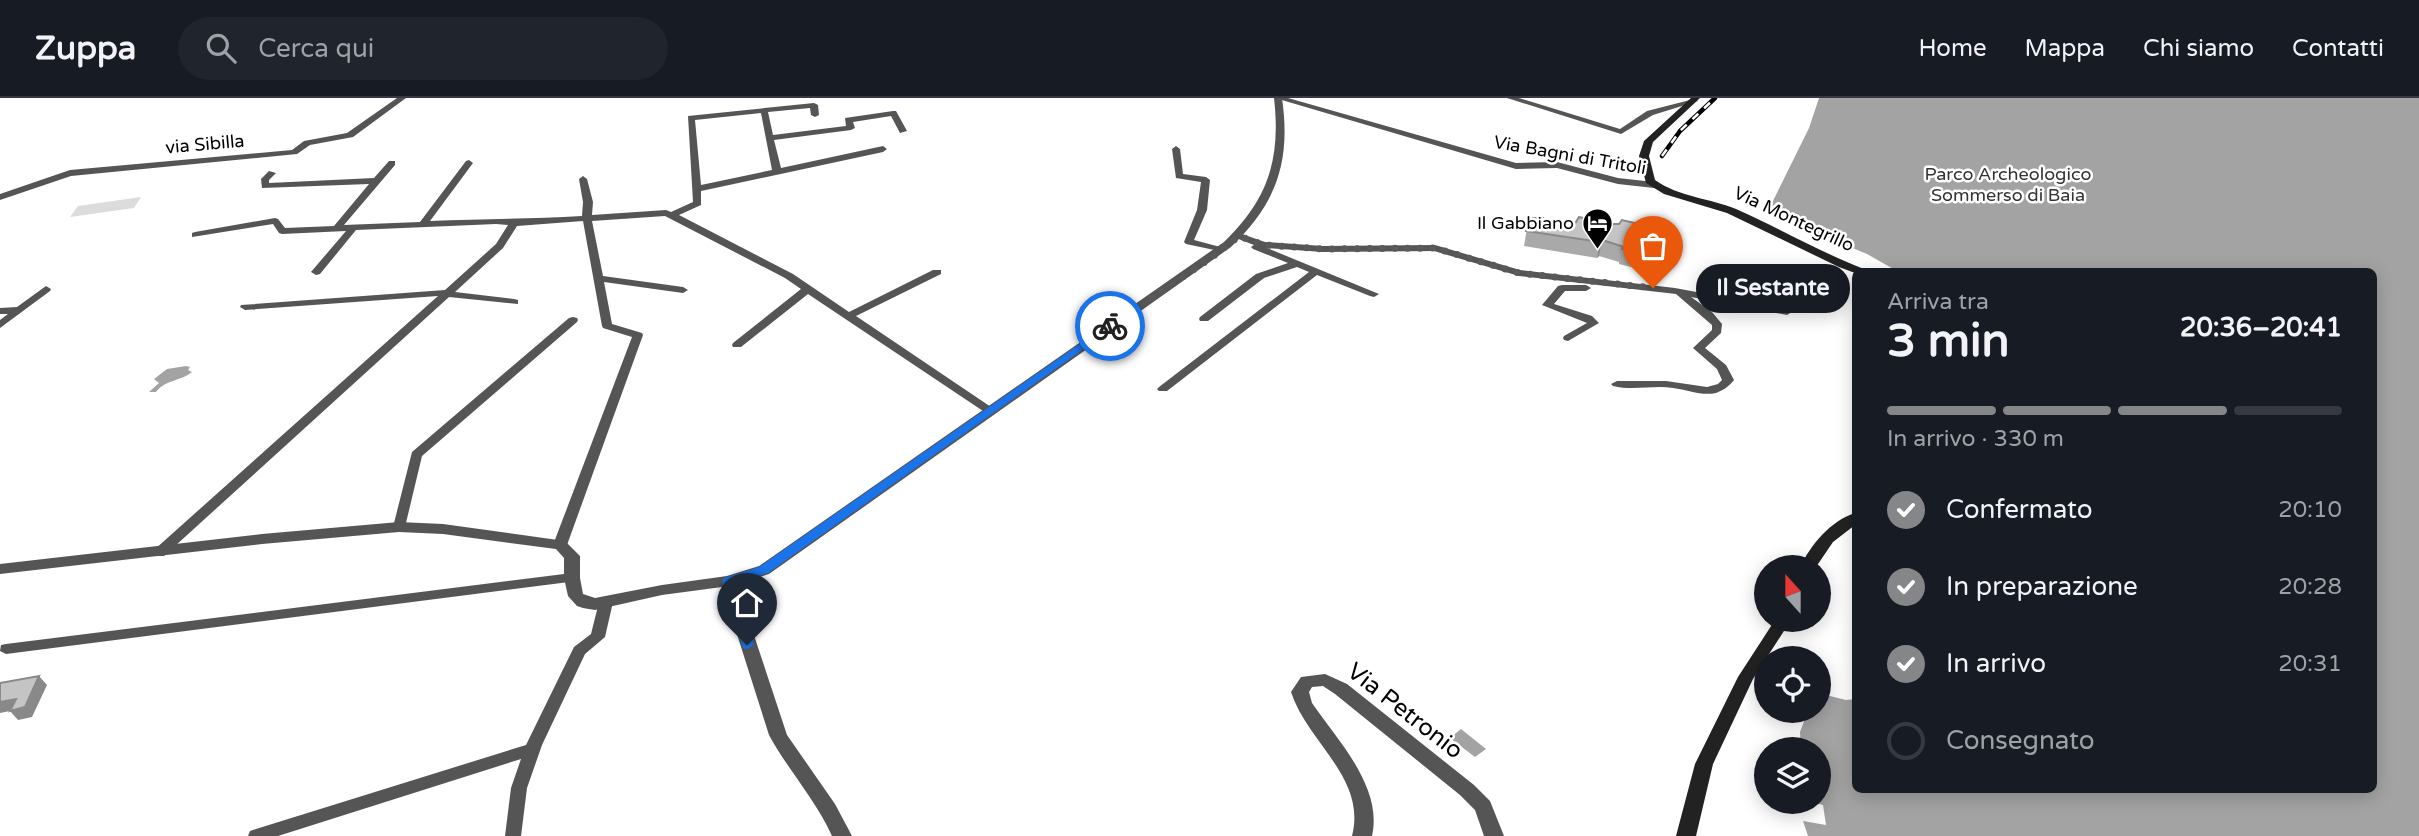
<!DOCTYPE html>
<html lang="it">
<meta charset="utf-8">
<style>
body{margin:0;font-family:"Varela Round",sans-serif;background:#20242c;color:#f1f3f6;height:100vh;display:flex;flex-direction:column;font-size:26px;white-space:nowrap}
*{box-sizing:border-box;margin:0}
p{font-size:23px;color:#9ea1a6}
.icon{flex:none;width:38px;height:38px;fill:none;stroke:currentColor;stroke-width:2;stroke-linecap:round;stroke-linejoin:round}
.map{position:relative;flex:1;overflow:hidden}
.panel{position:absolute;left:1852px;top:170px;width:525px;height:525px;display:flex;flex-direction:column;background:#171b24;border-radius:10px;box-shadow:0 4px 18px #0003}
.panel>*{flex:none}
.needle{width:46px;rotate:339deg}
.tools{position:absolute;left:1754px;top:457px;display:grid;gap:14px}
.tools a{display:grid;place-items:center;width:77px;height:77px;border-radius:50%;background:#171b24;box-shadow:0 4px 18px #0003;font-size:35px}
.pin{position:absolute;display:grid;place-items:center;width:60px;height:60px;color:#fff;margin:-72px -30px;border-radius:50% 50% 50% 0;rotate:-45deg;box-shadow:0 0 7px #0007}
.pin .icon{rotate:45deg}
.courier{position:absolute;display:grid;place-items:center;width:70px;height:70px;margin:-35px;border:5px solid #1a73e8;border-radius:50%;background:#fff;color:#222;box-shadow:0 2px 9px #0007}
.bubble{position:absolute;height:49px;border-radius:24px;background:#171b24;box-shadow:0 4px 18px #0003;font-size:23px;font-weight:800;line-height:49px;text-align:center}
.summary em{font-style:normal;font-weight:800}
.summary div{display:flex;flex-direction:column-reverse}
.summary{display:flex;align-items:center;justify-content:space-between;height:119px;padding:0 35px}
h1{font-size:46px;font-weight:800;line-height:52px}
.bar{display:grid;grid-template-columns:repeat(4,1fr);gap:10px 7px;align-content:center;height:84px;padding:0 35px}
.bar i{height:9px;border-radius:5px;background:#363941}
.bar .active{background:#858687}
.bar p{grid-column:span 4}
ol{padding:0 35px;list-style:none}
li{display:flex;align-items:center;gap:21px;height:77px}
li p{margin-inline-start:auto}
li .icon{padding:7px;border-radius:50%;background:#858687;color:#fff;stroke-width:4}
li:last-child{color:#9ea1a6}
li i{width:38px;height:38px;border:4px solid #363941;border-radius:50%}
header{display:flex;align-items:center;gap:42px;box-sizing:border-box;height:98px;padding:0 35px;background:#171b24;border-bottom:2px solid #363941}
header strong{font-size:33px}
nav{display:flex;gap:38px;margin-inline-start:auto;font-size:24px}
.search{width:490px;height:63px;background:#20242c;display:flex;align-items:center;gap:18px;box-sizing:border-box;padding:0 24px;border-radius:38px;color:#9ea1a6;font-size:26px}
.map>svg:first-child{display:block}
.green{fill:#dcdcdc}
.water{fill:#a3a3a3}
.lines{fill:none;stroke-linecap:round;stroke-linejoin:round}
.minor{fill:#555;fill-rule:evenodd}
.tertiary{fill:#555;fill-rule:evenodd}
.secondary{fill:#222;fill-rule:evenodd}
.rail-casing{stroke:#000;stroke-width:4.5}
.rail{stroke:#fff;stroke-width:2.5;stroke-dasharray:8;stroke-linecap:butt}
.wall{fill:#a9a9a9}
.shaded-wall{fill:#898989}
.building{fill:#c4c4c4;stroke:#898989;stroke-width:2}
.route{fill:#1a73e8}
.done{stroke:#595959;stroke-width:7;stroke-dasharray:0 12.6}
.labels{text-anchor:middle;dominant-baseline:central;stroke-width:5;stroke-linejoin:round;paint-order:stroke}
.far-street-label{font-size:18px;fill:#000;stroke:#fff}
.far-park-label{font-size:18px;fill:#333;stroke:#fff}
.far-poi-label{font-size:18px;fill:#000;stroke:#fff;text-anchor:end}
.near-street-label{font-size:24px;fill:#000;stroke:#fff}
</style>
<header>
<strong>Zuppa</strong>
<div class="search"><svg class="icon" aria-label="search" viewBox="0 0 24 24"><circle cx="10" cy="10" r="6"/><path d="M15 15l6 6"/></svg>Cerca qui</div>
<nav><a>Home</a><a>Mappa</a><a>Chi siamo</a><a>Contatti</a></nav>
</header>
<div class="map">
<svg width="2419" height="738" viewBox="0 0 2419 738">
<rect width="100%" height="100%" fill="#fff"/>
<!-- green -->
<polygon class="green" points="141,99 134,110 70,119 78,108"/>
<!-- water -->
<g class="water">
<polygon points="1819,0 2419,0 2419,738 1808,738 1803,723 1826,727 1823,707 1812,704 1818,704 1818,651 1801,651 1800,634 1808,613 1818,612 1818,595 1846,602 1855,601 1855,691 2373,691 2373,173 1897,173 1867,156 1814,134 1803,123 1770,109 1809,30"/>
<path d="M186,268L190,269L188,272L192,274C181,283 165,282 156,294H149L159,285L154,281L167,271Z"/>
<polygon points="1461,631 1486,651 1475,659 1450,640"/>
</g>
<g class="lines">
<!-- minor -->
<g class="minor">
<polygon points="397,0 406,0 353,39 310,47 297,56 71,78 0,102 0,96 70,72 292,52 304,43 347,35"/>
<polygon points="1275,0 1288,0 1516,65 1557,64 1618,80 1654,84 1658,87 1654,90 1618,86 1557,70 1516,71"/>
<polygon points="1507,0 1519,0 1620,31 1647,13 1694,1 1698,3 1653,17 1621,36"/>
<path d="M814,5L818,7L819,17L815,19L811,17L810,10L768,14L773,37L846,28L845,20L893,13H896L907,33L900,35L891,18L853,24L855,30L851,32L774,42L781,70L883,48L887,51L883,54L701,93V107L679,117L793,176L849,214L933,172H941V176L856,218L994,311L996,313L994,315H986L808,196L741,249H733L732,247L733,245L801,191L785,180L665,118L592,123L603,178L683,189L688,192L683,195L604,184L612,226L642,235L643,237L567,447L560,451L555,450L553,447L632,239L603,230L602,228L583,123L517,128L503,150L455,194L514,201L518,202V206L449,199L164,458H154L152,455L154,452L438,198L245,212L240,209L241,207L445,192L496,146L508,127L496,126L356,132L320,176L316,177L311,174L346,133L282,136L279,135L273,126L192,139V135L195,134L275,120L278,121L285,130L334,128L369,86L262,90L261,81L269,73L276,75L269,82V85L374,80L389,63H395V67L344,127L420,124L466,63L469,62L473,65L430,123C481,121 531,121 582,118L583,104L579,81L583,78L587,81L593,104L592,117L666,112L671,114L693,104L688,18ZM761,15L772,72L701,87L695,22Z"/>
<polygon points="1176,48 1180,51 1183,76 1206,79 1210,82 1207,112 1194,142 1224,150 1224,154 1186,146 1184,144 1197,112 1201,84 1176,80 1172,51"/>
<path d="M1239,135L1265,144L1323,148L1435,147L1520,172L1675,190L1787,211L1792,214L1787,217L1691,199L1712,214L1722,226L1721,235L1705,250L1726,267L1734,282C1729,288 1724,292 1716,295C1702,298 1688,292 1673,290C1653,287 1633,293 1613,288L1611,286L1617,283H1666L1707,289L1718,286L1722,282L1717,271L1693,250L1712,232V227L1676,196L1519,178L1434,153L1323,154L1267,150L1379,196L1374,199L1370,198L1317,177L1167,293H1159L1157,291L1159,289L1309,174L1297,169L1264,180L1208,223H1200L1199,221L1200,219L1256,176L1288,165L1253,151L1251,149L1254,147L1236,140L1234,138Z"/>
<polygon points="1562,187 1586,187 1591,190 1586,193 1565,193 1554,206 1592,218 1599,225 1568,243 1564,242 1563,240 1564,238 1587,225 1542,207 1558,188"/>
<polygon points="46,188 51,191 50,193 0,230 0,222 8,216 0,216 0,210 17,209"/>
<polygon points="573,219 577,220 578,222 577,224 422,358 405,429 404,432 394,432 393,429 412,354 569,220"/>
<polygon points="572,475 577,477 579,480 577,483 6,556 0,553 1,547 6,546"/>
<polygon points="606,499 611,501 613,504 605,539 585,556 542,647 527,690 521,738 505,738 511,690 521,661 278,738 248,738 250,733 256,731 526,647 574,549 591,536 599,504 601,501"/>
</g>
<!-- tertiary -->
<g class="tertiary">
<path d="M1274,0H1282C1291,63 1277,105 1231,149L769,476L737,486L787,637L835,706L852,738H832C816,702 788,672 769,637L722,489L662,497L595,512L583,510L577,508L568,498L564,480V460L556,451L443,436L399,434L262,446L0,476V466L262,436L399,424L443,426L565,443L580,458V480L583,496L595,500L662,487L727,478L759,468L1224,144C1268,102 1281,61 1274,0Z"/>
<path d="M1325,576L1347,586L1474,687L1490,703L1504,738H1484L1475,712L1460,697L1335,596L1323,588L1312,589L1309,594L1312,605C1338,643 1383,689 1372,738H1352C1367,680 1307,644 1291,594L1301,579Z"/>
</g>
<!-- secondary -->
<g class="secondary">
<path d="M1691,0H1700L1653,44L1649,58L1655,82C1679,99 1709,100 1736,111C1779,130 1820,154 1864,171L1865,173H1855V175L1839,169L1727,115L1664,96L1646,85L1639,58L1644,43Z"/>
<path d="M1855,415V427L1833,444L1816,469H1800C1811,447 1830,423 1855,415Z"/>
<polygon points="1775,522 1791,522 1753,581 1713,666 1696,738 1676,738 1695,666 1738,579"/>
</g>
<defs>
<polyline id="rail" points="1662,58 1680,33 1715,0"/>
</defs>
<!-- rail casing -->
<use href="#rail" class="rail-casing"/>
<!-- rail -->
<use href="#rail" class="rail"/>
</g>
<!-- wall -->
<g class="wall">
<polygon points="1528,124 1543,125 1573,129 1608,126 1652,129 1648,152 1631,169 1619,166 1619,164 1599,158 1597,160 1524,148"/>
<polygon points="1787,179 1822,199 1818,212 1781,205 1783,191"/>
</g>
<!-- shaded-wall -->
<g class="shaded-wall">
<polygon points="1652,129 1648,152 1631,169 1635,154"/>
<polygon points="1602,142 1599,158 1597,160 1600,144"/>
<polygon points="39,578 47,587 32,619 18,622 10,613 0,615 0,604"/>
</g>
<!-- building -->
<g class="building">
<polygon points="1579,119 1608,126 1619,126 1622,122 1652,129 1647,136 1651,137 1635,154 1622,151 1624,149 1602,142 1600,144 1526,133 1528,124 1532,120 1543,120 1543,125 1573,129"/>
<polygon points="1787,179 1825,188 1822,199 1785,193"/>
<polygon points="39,578 25,609 10,613 16,601 0,604 0,585"/>
</g>
<!-- route -->
<polygon class="route" points="1110,225 1115,228 1113,230 768,475 735,485 754,547 747,551 743,550 722,483 724,480 759,469"/>
<g class="lines">
<!-- done -->
<polyline class="done" points="1110,228 1212,159 1239,138 1264,147 1324,151 1435,150 1519,175 1653,190"/>
</g>
<!-- icons -->
<defs>
<symbol id="hotel-pin" viewBox="-11 -11 22 30"><path d="M0 17L-7.5 6A9.5 9.5 0 1 1 7.5 6Z" fill="#000" stroke="#fff"/><path d="M-6-4.5h1.5V1H6V5H4.5V3h-9V5H-6ZM-4 0a1.8 1.8 0 1 1 3.6 0ZM.5 0V-2.5h3Q6-2.5 6 0Z" fill="#fff"/></symbol>
</defs>
<g fill-rule="evenodd">
<use href="#hotel-pin" x="1580" y="108" width="35" height="47"/>
</g>
<g class="labels">
<!-- far-street labels -->
<g class="far-street-label">
<text transform="translate(205 46) rotate(-5)">via Sibilla</text>
<text transform="translate(1570 57) rotate(10)">Via Bagni di Tritoli</text>
<text transform="translate(1794 121) rotate(25)">Via Montegrillo</text>
</g>
<!-- far-park labels -->
<g class="far-park-label">
<text x="2008" y="76">Parco Archeologico<tspan x="2008" dy="21">Sommerso di Baia</tspan></text>
</g>
<!-- far-poi labels -->
<g class="far-poi-label">
<text x="1574" y="125">Il Gabbiano</text>
</g>
<!-- near-street labels -->
<g class="near-street-label">
<text transform="translate(1405 613) rotate(38)">Via Petronio</text>
</g>
</g>
</svg>
<div class="tools">
<a><svg class="needle" viewBox="-14 -14 28 28"><path d="M0-13l5 13h-10z" fill="#e53935"/><path d="M0 13l5-13h-10z" fill="#9ea1a6"/></svg></a>
<a><svg class="icon" aria-label="locate" viewBox="0 0 24 24"><circle cx="12" cy="12" r="6"/><path d="M12 2v4M12 18v4M2 12h4M18 12h4"/></svg></a>
<a><svg class="icon" aria-label="layers" viewBox="0 0 24 24"><path d="M12 4l9 5-9 5-9-5zM3 14l9 5 9-5"/></svg></a>
</div>
<div class="pin" style="left:1653px;top:190px;background:#ea580c"><svg class="icon" aria-label="bag" viewBox="0 0 24 24"><path d="M5 8h14l-1 12H6zM9 8a3 3 0 0 1 6 0"/></svg></div>
<div class="pin" style="left:747px;top:547px;background:#1f2937"><svg class="icon" aria-label="home" viewBox="0 0 24 24"><path d="M3 11l9-7 9 7M6 9v11h12V9"/></svg></div>
<div class="courier" style="left:1110px;top:228px"><svg class="icon" aria-label="bike" viewBox="0 0 24 24"><circle cx="6" cy="16" r="4"/><circle cx="18" cy="16" r="4"/><path d="M6 16l4-8h5l3 8M10 8l3 8H6M13 5h3"/></svg></div>
<div class="bubble" style="left:1696px;top:166px;width:154px">Il Sestante</div>
<section class="panel">
<div class="summary"><div><h1>3 min</h1><p>Arriva tra</p></div><em>20:36–20:41</em></div>
<div class="bar"><i class="active"></i><i class="active"></i><i class="active"></i><i></i><p>In arrivo · 330 m</p></div>
<ol>
<li><svg class="icon" aria-label="check" viewBox="0 0 24 24"><path d="M5 12l5 5 9-10"/></svg>Confermato<p>20:10</p></li>
<li><svg class="icon" aria-label="check" viewBox="0 0 24 24"><path d="M5 12l5 5 9-10"/></svg>In preparazione<p>20:28</p></li>
<li><svg class="icon" aria-label="check" viewBox="0 0 24 24"><path d="M5 12l5 5 9-10"/></svg>In arrivo<p>20:31</p></li>
<li><i></i>Consegnato</li>
</ol>
</section>
</div>
